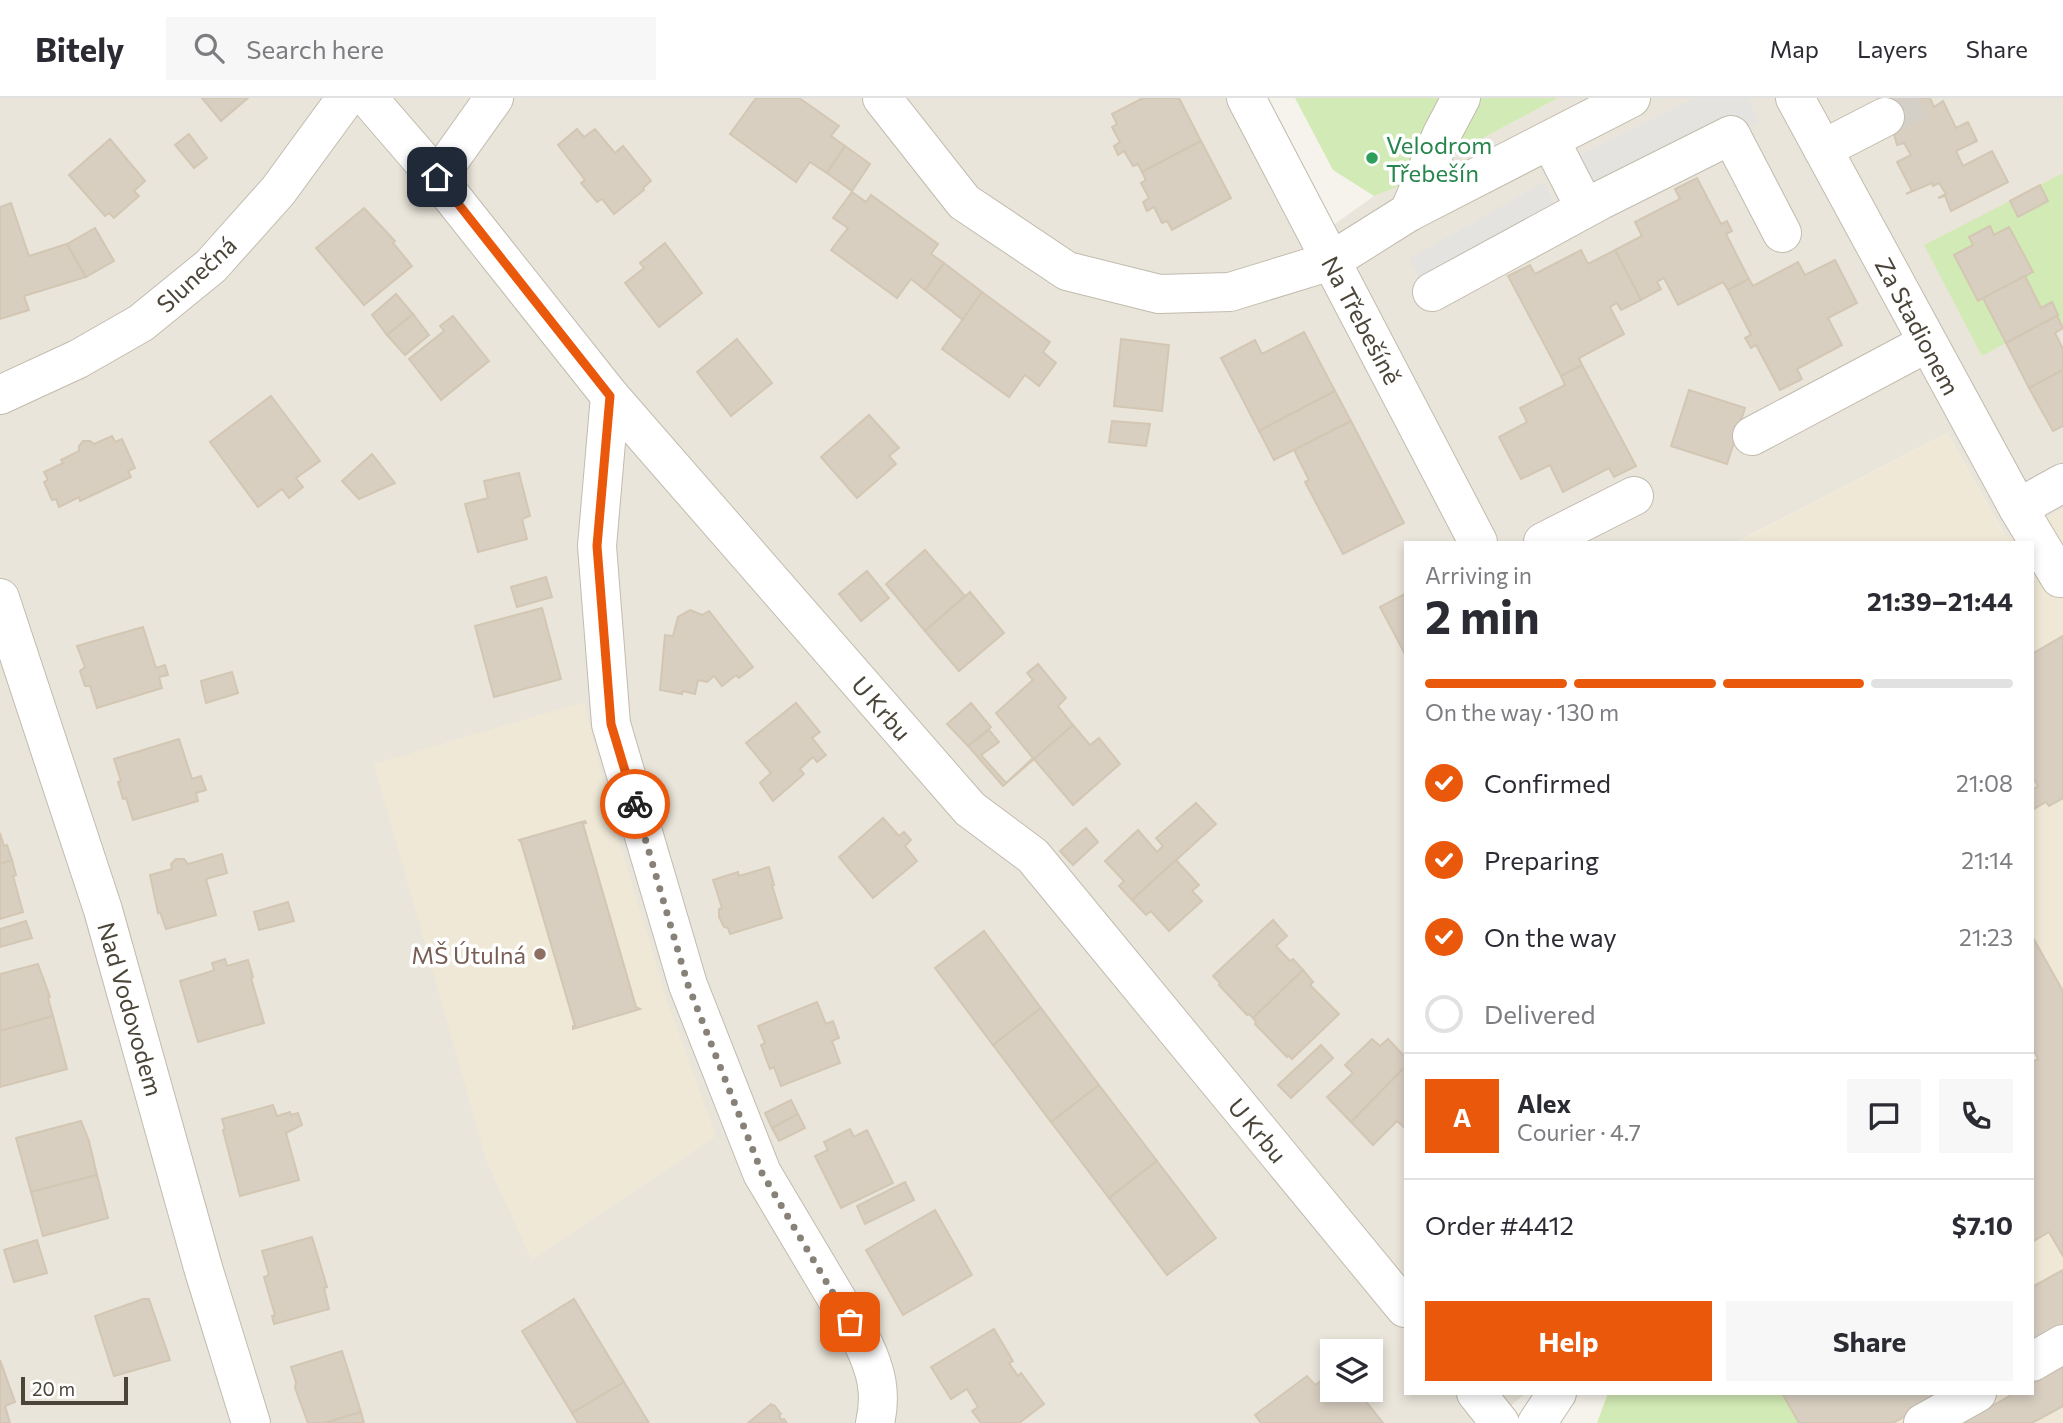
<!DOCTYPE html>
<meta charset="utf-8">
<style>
body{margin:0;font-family:Commissioner,sans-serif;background:#f7f7f7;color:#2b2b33;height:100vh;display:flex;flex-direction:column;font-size:26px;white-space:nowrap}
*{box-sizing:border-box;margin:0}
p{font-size:23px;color:#7c7c81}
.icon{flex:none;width:38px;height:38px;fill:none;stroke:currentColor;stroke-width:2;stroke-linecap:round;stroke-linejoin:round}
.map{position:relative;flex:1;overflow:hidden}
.details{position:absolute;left:1404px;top:443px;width:630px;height:854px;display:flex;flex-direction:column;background:#fff;border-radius:0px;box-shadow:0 4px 10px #0003}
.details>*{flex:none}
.buttons{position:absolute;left:1320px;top:1241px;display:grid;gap:14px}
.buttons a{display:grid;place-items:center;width:63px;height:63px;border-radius:0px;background:#fff;box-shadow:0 4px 10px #0003;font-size:35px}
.scale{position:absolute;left:21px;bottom:18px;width:107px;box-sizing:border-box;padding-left:7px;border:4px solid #4b4439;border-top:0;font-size:19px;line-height:24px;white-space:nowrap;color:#4b4439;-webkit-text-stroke:5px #fff;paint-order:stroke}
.pin{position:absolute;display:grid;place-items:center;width:60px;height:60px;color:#fff;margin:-30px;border-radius:14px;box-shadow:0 4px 10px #0006}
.courier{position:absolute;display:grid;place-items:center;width:70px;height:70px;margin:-35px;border:5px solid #ea580c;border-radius:50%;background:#fff;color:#222;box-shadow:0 2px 9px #0007}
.head em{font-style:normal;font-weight:700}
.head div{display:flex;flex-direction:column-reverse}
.head{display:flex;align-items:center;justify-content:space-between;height:119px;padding:0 21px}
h1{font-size:46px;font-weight:700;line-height:52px}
.bar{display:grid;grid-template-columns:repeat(4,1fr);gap:10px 7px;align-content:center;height:84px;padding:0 21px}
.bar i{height:9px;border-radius:5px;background:#e1e1e2}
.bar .current{background:#ea580c}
.bar p{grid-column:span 4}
.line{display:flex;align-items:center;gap:18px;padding:0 21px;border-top:2px solid #e1e1e2}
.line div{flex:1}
.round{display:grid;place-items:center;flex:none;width:74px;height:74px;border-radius:0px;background:#f7f7f7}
ol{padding:0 21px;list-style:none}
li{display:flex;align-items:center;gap:21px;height:77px}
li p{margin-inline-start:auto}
li .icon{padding:7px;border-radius:50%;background:#ea580c;color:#fff;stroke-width:4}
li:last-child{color:#7c7c81}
li i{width:38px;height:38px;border:4px solid #e1e1e2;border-radius:50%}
.primary-button{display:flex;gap:14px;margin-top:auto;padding:14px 21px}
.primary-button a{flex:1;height:80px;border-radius:0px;background:#ea580c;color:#fff;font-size:28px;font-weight:700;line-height:80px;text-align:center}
.primary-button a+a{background:#f7f7f7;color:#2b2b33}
header{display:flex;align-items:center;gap:42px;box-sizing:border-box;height:98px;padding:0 35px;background:#fff;border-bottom:2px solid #e1e1e2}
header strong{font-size:33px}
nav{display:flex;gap:38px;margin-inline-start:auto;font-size:24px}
.search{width:490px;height:63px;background:#f7f7f7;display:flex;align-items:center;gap:18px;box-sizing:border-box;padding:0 24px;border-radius:0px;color:#7c7c81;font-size:26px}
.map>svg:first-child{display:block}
.residential{fill:#eae5da;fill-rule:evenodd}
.education{fill:#efe8d6}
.green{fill:#d2eab5}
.parking{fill:#e5e3e0}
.building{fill:#d8cfc1;stroke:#d3c7b4;stroke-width:2}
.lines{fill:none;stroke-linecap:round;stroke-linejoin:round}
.minor-tunnel{stroke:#d4d0c8;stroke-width:38;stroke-dasharray:38 19;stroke-linecap:butt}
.minor-casing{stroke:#c2bbae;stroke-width:40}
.minor{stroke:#fff;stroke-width:38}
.done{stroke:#878178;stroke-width:7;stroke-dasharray:0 12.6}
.route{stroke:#ea580c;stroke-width:9}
.leisure-dot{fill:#2e9e5b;stroke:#fff;stroke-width:2.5}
.education-dot{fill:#8d6e63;stroke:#fff;stroke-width:2.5}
.labels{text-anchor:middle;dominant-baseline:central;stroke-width:7;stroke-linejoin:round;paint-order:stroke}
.leisure-label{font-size:24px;fill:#27864d;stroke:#fff;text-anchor:start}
.street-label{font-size:24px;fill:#4b4439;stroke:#fff}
.education-label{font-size:24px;fill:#785e54;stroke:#fff;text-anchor:end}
</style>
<header>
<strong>Bitely</strong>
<div class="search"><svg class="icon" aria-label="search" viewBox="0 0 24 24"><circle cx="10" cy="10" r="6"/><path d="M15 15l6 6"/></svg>Search here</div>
<nav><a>Map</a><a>Layers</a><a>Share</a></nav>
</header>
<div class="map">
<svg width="2063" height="1325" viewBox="0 0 2063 1325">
<rect width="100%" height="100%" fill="#f6f3ec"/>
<!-- residential -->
<path class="residential" d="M0,0H1226L1304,148L1374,98L1410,84L1468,48L1558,0H2063V411L2007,441L1947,335L1737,444H1405V1295H1526L1491,1325H0ZM1332,1253H1370V1292H1332Z"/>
<!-- education -->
<g class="education">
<polygon points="1947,335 2006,440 2063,411 2063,1325 1799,1325 1782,1295 2032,1295 2032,964 2038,961 2032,949 2032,444 1738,444"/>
<polygon points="584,604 611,716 667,903 716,1038 532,1162 487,1064 374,666"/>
</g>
<!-- green -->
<g class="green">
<polygon points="1295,0 1558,0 1468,48 1442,36 1410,84 1374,98 1333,72"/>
<polygon points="2063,75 2063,230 2052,205 2041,209 2025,178 2033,174 2009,129 1994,137 1969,139 1973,147 1954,157 1977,203 1983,200 2006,245 1982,258 1924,147 2010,103 2018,119 2048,104 2040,87"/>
<polygon points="1608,1295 1782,1295 1799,1325 1597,1325"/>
</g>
<!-- parking -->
<g class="parking">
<polygon points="1695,0 1747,0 1760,24 1601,102 1579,58"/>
<polygon points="1544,84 1563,123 1428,196 1409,161"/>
</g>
<!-- building -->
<g class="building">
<polygon points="202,0 248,0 221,23"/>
<polygon points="756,0 799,0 839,28 831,38 845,48 827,75 810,64 796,84 730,36"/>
<polygon points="1143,0 1179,0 1201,43 1142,74 1138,66 1133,68 1124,53 1118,57 1114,48 1120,44 1112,29 1117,26 1112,16"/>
<polygon points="1930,0 1934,9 1943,3 1956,30 1968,24 1977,43 1956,53 1963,68 1992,53 2008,84 1951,113 1945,98 1938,100 1946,96 1939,85 1933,88 1932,85 1906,96 1912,93 1897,64 1911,57 1904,45 1897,47 1884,0"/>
<polygon points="577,31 584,39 595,31 615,55 623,48 651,83 643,90 644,92 614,116 602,101 597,104 581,85 585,82 558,47"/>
<polygon points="189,36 207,60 194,70 175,47"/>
<polygon points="110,41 145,83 134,93 139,98 114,120 109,115 105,118 69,77"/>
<polygon points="1201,43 1231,100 1172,132 1167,123 1162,125 1154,109 1147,113 1143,104 1149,100 1141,85 1146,82 1142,74"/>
<polygon points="845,48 870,66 852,93 827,75"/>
<polygon points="1697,80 1721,126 1727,123 1732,133 1726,136 1749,181 1728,192 1723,184 1678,207 1664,180 1657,184 1661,191 1641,202 1615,152 1642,138 1635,124 1680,101 1675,91"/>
<polygon points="2040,87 2048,103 2018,119 2010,103"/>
<polygon points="852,94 866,104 871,97 938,146 931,156 944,165 925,192 911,181 897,200 831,152 848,130 833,120"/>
<polygon points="11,105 29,158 67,146 86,179 24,198 29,212 0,221 0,109"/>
<polygon points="364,110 395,143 393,145 412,168 364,207 316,150"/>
<polygon points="1990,128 1994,137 2009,129 2033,174 1978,203 1954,157 1973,147 1969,139"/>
<polygon points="95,130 114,163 86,179 67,146"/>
<polygon points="665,145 702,195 659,229 625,185 644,170 640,165"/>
<polygon points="1581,152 1588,166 1615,152 1641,202 1621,212 1617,205 1610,209 1624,236 1579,260 1582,267 1561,278 1508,178 1530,167 1535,176"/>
<polygon points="1835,162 1857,205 1828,220 1842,247 1797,271 1802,281 1780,292 1756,247 1751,250 1745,240 1751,237 1728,192 1749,181 1753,188 1798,164 1805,177"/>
<polygon points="944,165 982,194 963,222 925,192"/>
<polygon points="2025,178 2041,210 2052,204 2058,217 2006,245 1983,200"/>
<polygon points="982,194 1050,244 1043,254 1056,265 1039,288 1025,277 1009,299 942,251"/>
<polygon points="396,196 413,216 387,237 372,217"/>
<polygon points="413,216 429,237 405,257 387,237"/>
<polygon points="453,218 489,263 441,302 409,261 444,233 440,228"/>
<polygon points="2057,218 2063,230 2055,235 2063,251 2063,272 2029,290 2006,245"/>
<polygon points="1304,234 1335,293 1259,333 1221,260 1255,242 1262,256"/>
<polygon points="737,241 772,285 731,318 697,274"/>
<polygon points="1121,241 1169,247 1162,313 1114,308"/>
<polygon points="1582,267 1636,368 1614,379 1609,370 1563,394 1550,367 1521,381 1499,339 1527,324 1520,310 1565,287 1561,278"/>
<polygon points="2063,272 2063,328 2053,333 2029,290"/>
<polygon points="1689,292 1745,310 1727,366 1671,348"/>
<polygon points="1335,293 1351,323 1274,362 1259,333"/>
<polygon points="271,298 320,363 296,380 303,389 289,400 282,391 258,409 210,344"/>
<polygon points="869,317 899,350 889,358 896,366 857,400 821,359"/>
<polygon points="1112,323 1150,326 1146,348 1109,344"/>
<polygon points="1351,323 1404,425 1343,456 1305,384 1309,382 1294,352"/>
<polygon points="112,338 115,344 122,341 135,370 128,373 131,379 80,403 79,399 59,409 56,401 52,402 44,384 48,382 44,374 63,365 61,362 79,353 79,348 83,343 90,343 94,346"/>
<polygon points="372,356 395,385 359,401 342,383"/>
<polygon points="519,375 530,418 522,421 527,441 478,454 465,406 488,400 484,383"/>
<polygon points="925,452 965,498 925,533 886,486"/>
<polygon points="867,473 889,500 861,523 839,496"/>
<polygon points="546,479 552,499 517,509 511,489"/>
<polygon points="970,494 1004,535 959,573 925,533"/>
<polygon points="1405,496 1405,556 1380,509"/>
<polygon points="542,510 561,581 494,599 475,528"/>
<polygon points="690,512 702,517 709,513 753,569 739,580 736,577 722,588 714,578 707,584 698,582 695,596 683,593 682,596 660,592 665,537 673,538 678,519"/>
<polygon points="143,529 156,570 165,567 168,577 159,579 162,590 97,610 90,588 85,588 80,573 85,569 77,548"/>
<polygon points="2063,538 2063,700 2049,708 2046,704 2032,712 2032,692 2038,688 2032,678 2032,556"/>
<polygon points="1038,566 1066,600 1058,608 1073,627 1003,688 968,648 989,632 999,644 981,657 1006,685 1033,660 996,615 1033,582 1027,575"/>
<polygon points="232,574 238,595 206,605 201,583"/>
<polygon points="796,605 820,634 812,640 826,657 817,664 813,659 800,671 804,676 773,703 760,685 771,675 746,645"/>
<polygon points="971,605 991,629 968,648 947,626"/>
<polygon points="1073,627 1090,647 1099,640 1120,666 1073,707 1034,661"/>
<polygon points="179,641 192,681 201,678 206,692 196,695 198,703 133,722 126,700 123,701 118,684 121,683 114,661"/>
<polygon points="1196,705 1216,726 1132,802 1119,788 1124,783 1105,763 1138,732 1157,754 1163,748 1156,740"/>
<polygon points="883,720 899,738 904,734 911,742 905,748 917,763 873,800 839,759"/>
<polygon points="585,723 586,725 583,726 636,909 640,911 573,931 573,928 575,928 521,744 519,742"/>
<polygon points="1086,730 1098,744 1073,767 1060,753"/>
<polygon points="0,735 4,748 7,747 12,762 0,766"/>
<polygon points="222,756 227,775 206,781 216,817 166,831 160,814 158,815 150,777 172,771 171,766 176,761 184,761 188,766"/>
<polygon points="12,762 16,777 13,778 23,814 0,821 0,766"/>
<polygon points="1176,762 1199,787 1192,793 1202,803 1169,833 1151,813 1146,817 1132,802"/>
<polygon points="769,769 774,787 772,787 782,820 730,836 728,830 724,829 719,819 719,811 722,810 713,782 738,774 739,778"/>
<polygon points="288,804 294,823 259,832 254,814"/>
<polygon points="1273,822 1287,838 1276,848 1290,863 1293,861 1303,872 1253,920 1249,916 1247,917 1219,887 1220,885 1213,878"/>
<polygon points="26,823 32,840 0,849 0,831"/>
<polygon points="984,833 1041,910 993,947 935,870"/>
<polygon points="2032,838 2063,893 2063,1158 2049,1134 2032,1144 2032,964 2038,961 2032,949"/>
<polygon points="225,861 227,868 248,862 253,879 251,880 264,925 198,944 180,883 209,874 214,872 212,865"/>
<polygon points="38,866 50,899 48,900 53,918 0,933 0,876"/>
<polygon points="1303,872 1313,884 1310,887 1339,916 1292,961 1288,957 1287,959 1255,926 1256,924 1253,920"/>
<polygon points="817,904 826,926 833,923 839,940 832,943 840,965 781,988 774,969 770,971 761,947 765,945 758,928"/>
<polygon points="1041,910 1099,987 1051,1024 993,947"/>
<polygon points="53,918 67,971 0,989 0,933"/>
<polygon points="1372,941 1380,948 1388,941 1405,959 1405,969 1351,1024 1327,999 1353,975 1345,967"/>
<polygon points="1321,947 1333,960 1291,1000 1278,987"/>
<polygon points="1405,969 1405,1030 1397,1023 1373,1047 1351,1024"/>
<polygon points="1099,987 1157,1063 1109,1100 1051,1024"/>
<polygon points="791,1002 798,1016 772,1030 765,1015"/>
<polygon points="273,1007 277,1018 290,1014 291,1017 298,1015 302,1027 286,1035 299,1082 240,1098 223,1032 225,1031 222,1021"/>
<polygon points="798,1016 805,1030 779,1043 772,1030"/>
<polygon points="81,1023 89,1043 97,1077 31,1094 16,1040"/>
<polygon points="850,1031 854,1039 867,1032 893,1085 841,1110 815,1058 828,1052 824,1044"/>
<polygon points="1157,1063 1216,1140 1167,1177 1109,1100"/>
<polygon points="97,1077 108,1120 43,1138 31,1094"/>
<polygon points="905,1084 914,1102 865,1126 857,1108"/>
<polygon points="935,1112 972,1177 903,1217 866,1152"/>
<polygon points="312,1139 327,1189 324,1190 329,1211 274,1226 272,1218 275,1217 264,1179 269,1177 262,1153"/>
<polygon points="37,1142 47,1175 14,1184 4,1152"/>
<polygon points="2063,1172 2063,1229 2032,1247 2032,1189"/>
<polygon points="143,1201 149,1201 170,1262 114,1278 95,1218"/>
<polygon points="574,1201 624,1284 572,1315 522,1233"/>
<polygon points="994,1231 1013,1263 1009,1265 1018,1278 1021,1275 1044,1306 1019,1325 981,1325 972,1313 978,1309 967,1291 951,1301 931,1269"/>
<polygon points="342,1253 361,1314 325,1325 308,1325 295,1290 296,1284 291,1269"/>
<polygon points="0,1262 15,1304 5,1308 10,1325 0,1325"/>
<polygon points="2063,1268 2063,1308 2032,1325 1962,1325 2015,1295 2032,1295 2032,1286"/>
<polygon points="1332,1275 1332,1292 1357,1292 1383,1325 1261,1325 1255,1317 1307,1278 1315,1287"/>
<polygon points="624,1284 649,1325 578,1325 572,1315"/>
<polygon points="1782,1295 1946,1295 1893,1325 1799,1325"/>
<polygon points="771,1306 772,1308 774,1307 781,1316 779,1318 782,1322 784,1321 787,1325 748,1325"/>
<polygon points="361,1314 364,1325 325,1325"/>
</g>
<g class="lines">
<!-- minor-tunnel -->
<polyline class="minor-tunnel" points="1885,19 1922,0"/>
<defs>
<g id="minor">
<polyline points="368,0 437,80 610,298 970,711 1033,758 1405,1210"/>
<polyline points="882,0 964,104 1067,173 1159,196 1230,194 1331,163 1409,114 1631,0"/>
<polyline points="1246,0 1478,444"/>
<polyline points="1795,0 2018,410 2060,480 2063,480"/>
<polyline points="1550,42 1585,110"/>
<polyline points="1823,51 1885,19"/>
<polyline points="437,80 494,0"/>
<polyline points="1409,114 1442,36 1461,0"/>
<polyline points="1432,194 1601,102 1731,37 1782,135"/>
<polyline points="0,297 78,261 141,225 211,168 278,93 346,0"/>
<path d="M610,298L597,448L611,626L688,887L762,1075L863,1245C876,1272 882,1295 875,1325"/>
<polyline points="1752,338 1927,245"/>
<polyline points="2018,410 2063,385"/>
<polyline points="1543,444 1634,398"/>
<polyline points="0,500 103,812 204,1173 251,1325"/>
<polyline points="2032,1264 2063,1246"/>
<polyline points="1476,1295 1500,1325"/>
<polyline points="1537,1325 1557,1295"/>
<polyline points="1923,1325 1977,1295"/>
</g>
</defs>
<!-- minor casing -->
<use href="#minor" class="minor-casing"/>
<!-- minor -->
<use href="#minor" class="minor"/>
</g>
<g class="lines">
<!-- done -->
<polyline class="done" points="635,706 688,887 762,1075 850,1224"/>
<!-- route -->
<polyline class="route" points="437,79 610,298 597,448 611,626 635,706"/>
</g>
<!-- markers -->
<circle class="leisure-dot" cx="1372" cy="60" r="7"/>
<circle class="education-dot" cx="540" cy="856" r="7"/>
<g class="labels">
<!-- leisure labels -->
<g class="leisure-label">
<text x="1386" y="46">Velodrom<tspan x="1386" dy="28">Třebešín</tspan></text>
</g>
<!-- street labels -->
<g class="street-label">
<text transform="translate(196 176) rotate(-43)">Slunečná</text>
<text transform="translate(1362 222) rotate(62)">Na Třebešíně</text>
<text transform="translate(1918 228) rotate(62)">Za Stadionem</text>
<text transform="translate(882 610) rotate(49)">U Krbu</text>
<text transform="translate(131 911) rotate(74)">Nad Vodovodem</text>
<text transform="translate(1258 1032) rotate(50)">U Krbu</text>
</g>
<!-- education labels -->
<g class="education-label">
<text x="526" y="856">MŠ Útulná</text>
</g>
</g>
</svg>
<div class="buttons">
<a><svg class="icon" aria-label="layers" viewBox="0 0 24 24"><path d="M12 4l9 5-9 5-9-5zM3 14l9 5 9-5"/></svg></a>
</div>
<div class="scale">20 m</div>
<div class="pin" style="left:850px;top:1224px;background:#ea580c"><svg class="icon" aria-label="bag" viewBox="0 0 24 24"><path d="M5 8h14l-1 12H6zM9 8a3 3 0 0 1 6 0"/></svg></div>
<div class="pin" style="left:437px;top:79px;background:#1f2937"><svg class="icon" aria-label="home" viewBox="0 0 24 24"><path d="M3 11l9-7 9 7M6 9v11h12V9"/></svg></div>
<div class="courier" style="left:635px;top:706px"><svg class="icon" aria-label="bike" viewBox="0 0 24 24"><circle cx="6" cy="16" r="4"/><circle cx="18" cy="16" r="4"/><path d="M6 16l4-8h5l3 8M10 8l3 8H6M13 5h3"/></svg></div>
<section class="details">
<div class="head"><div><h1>2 min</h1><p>Arriving in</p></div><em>21:39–21:44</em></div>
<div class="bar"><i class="current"></i><i class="current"></i><i class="current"></i><i></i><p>On the way · 130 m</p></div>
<ol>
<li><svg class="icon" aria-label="check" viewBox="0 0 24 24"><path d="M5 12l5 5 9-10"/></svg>Confirmed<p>21:08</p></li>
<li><svg class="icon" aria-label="check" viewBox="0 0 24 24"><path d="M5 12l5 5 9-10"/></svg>Preparing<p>21:14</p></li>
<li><svg class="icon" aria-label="check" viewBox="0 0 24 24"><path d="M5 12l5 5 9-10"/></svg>On the way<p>21:23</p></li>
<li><i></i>Delivered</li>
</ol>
<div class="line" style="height:126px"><b class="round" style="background:#ea580c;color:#fff">A</b><div><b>Alex</b><p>Courier · 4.7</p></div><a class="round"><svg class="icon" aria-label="chat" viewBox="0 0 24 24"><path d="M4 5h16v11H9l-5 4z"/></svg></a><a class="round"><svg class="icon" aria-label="phone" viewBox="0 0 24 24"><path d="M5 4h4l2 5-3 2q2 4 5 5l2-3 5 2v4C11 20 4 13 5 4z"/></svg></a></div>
<div class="line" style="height:91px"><div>Order #4412</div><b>$7.10</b></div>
<div class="primary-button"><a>Help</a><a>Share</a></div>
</section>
</div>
